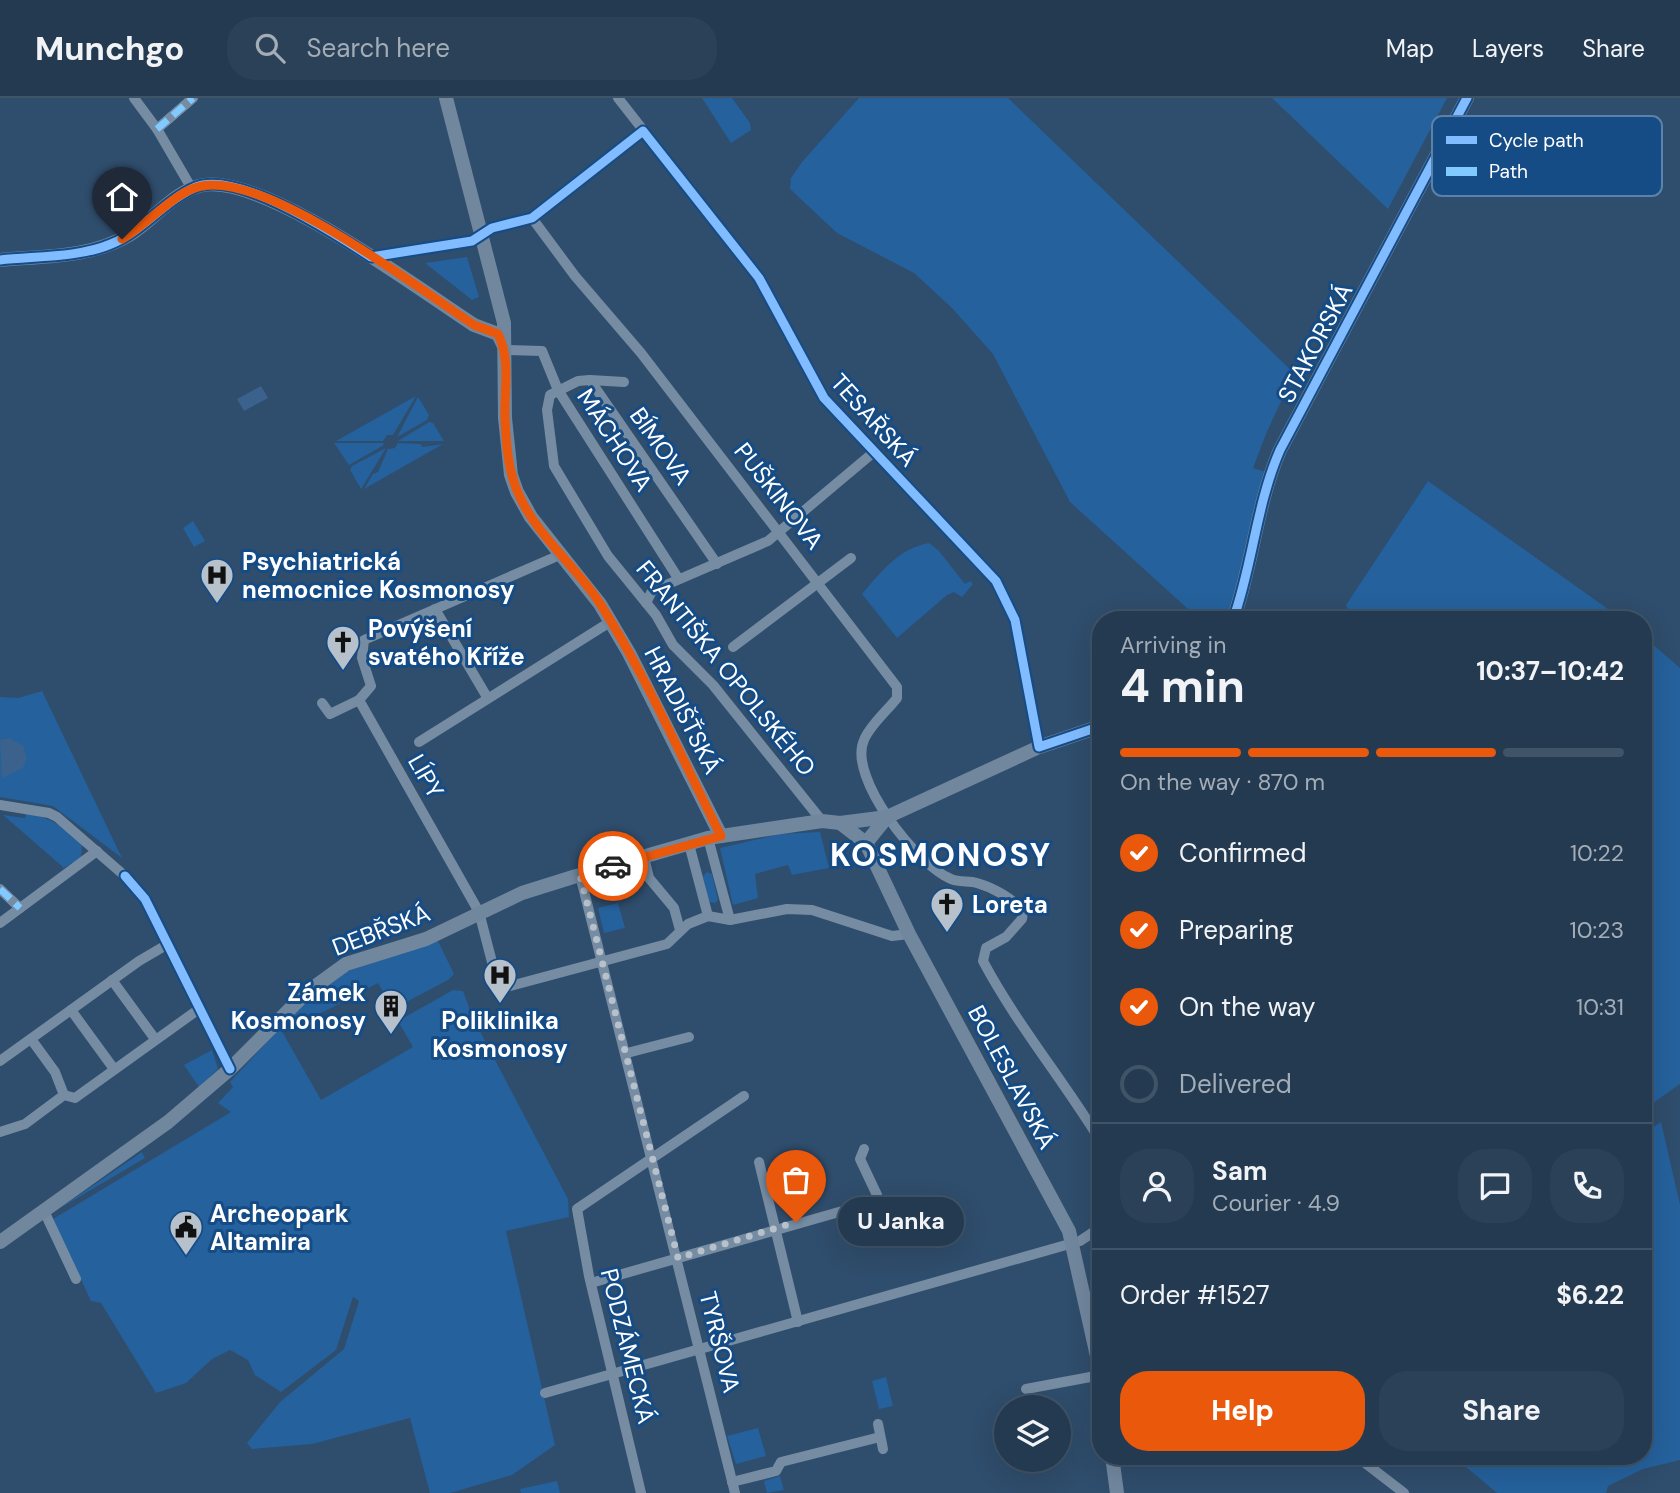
<!DOCTYPE html>
<meta charset="utf-8">
<style>
body{margin:0;font-family:"DM Sans",sans-serif;background:#2b4158;color:#f1f3f6;height:100vh;display:flex;flex-direction:column;font-size:26px;white-space:nowrap}
*{box-sizing:border-box;margin:0}
p{font-size:23px;color:#a3adb7}
.icon{flex:none;width:38px;height:38px;fill:none;stroke:currentColor;stroke-width:2;stroke-linecap:round;stroke-linejoin:round}
.map{position:relative;flex:1;overflow:hidden}
.details{position:absolute;left:1092px;top:513px;width:560px;height:854px;display:flex;flex-direction:column;background:#233a51;border-radius:28px;box-shadow:0 7px 28px #0002,0 0 0 2px #405468}
.details>*{flex:none}
.fabs{position:absolute;left:994px;top:1297px;display:grid;gap:14px}
.fabs a{display:grid;place-items:center;width:77px;height:77px;border-radius:50%;background:#233a51;box-shadow:0 7px 28px #0002,0 0 0 2px #405468;font-size:35px}
.pin{position:absolute;display:grid;place-items:center;width:60px;height:60px;color:#fff;margin:-72px -30px;border-radius:50% 50% 50% 0;rotate:-45deg;box-shadow:0 0 7px #0007}
.pin .icon{rotate:45deg}
.courier{position:absolute;display:grid;place-items:center;width:70px;height:70px;margin:-35px;border:5px solid #ea580c;border-radius:50%;background:#fff;color:#222;box-shadow:0 2px 9px #0007}
.bubble{position:absolute;height:49px;border-radius:24px;background:#233a51;box-shadow:0 7px 28px #0002,0 0 0 2px #405468;font-size:23px;font-weight:700;line-height:49px;text-align:center}
.summary em{font-style:normal;font-weight:700}
.summary div{display:flex;flex-direction:column-reverse}
.summary{display:flex;align-items:center;justify-content:space-between;height:119px;padding:0 28px}
h1{font-size:46px;font-weight:700;line-height:52px}
.bar{display:grid;grid-template-columns:repeat(4,1fr);gap:10px 7px;align-content:center;height:84px;padding:0 28px}
.bar i{height:9px;border-radius:5px;background:#405468}
.bar .active{background:#ea580c}
.bar p{grid-column:span 4}
.line{display:flex;align-items:center;gap:18px;padding:0 28px;border-top:2px solid #405468}
.line div{flex:1}
.round{display:grid;place-items:center;flex:none;width:74px;height:74px;border-radius:28px;background:#2b4158}
ol{padding:0 28px;list-style:none}
li{display:flex;align-items:center;gap:21px;height:77px}
li p{margin-inline-start:auto}
li .icon{padding:7px;border-radius:50%;background:#ea580c;color:#fff;stroke-width:4}
li:last-child{color:#a3adb7}
li i{width:38px;height:38px;border:4px solid #405468;border-radius:50%}
.action{display:flex;gap:14px;margin-top:auto;padding:14px 28px}
.action a{flex:1;height:80px;border-radius:28px;background:#ea580c;color:#fff;font-size:28px;font-weight:700;line-height:80px;text-align:center}
.action a+a{background:#2b4158;color:#f1f3f6}
header{display:flex;align-items:center;gap:42px;box-sizing:border-box;height:98px;padding:0 35px;background:#233a51;border-bottom:2px solid #405468}
header strong{font-size:33px}
nav{display:flex;gap:38px;margin-inline-start:auto;font-size:24px}
.search{width:490px;height:63px;background:#2b4158;display:flex;align-items:center;gap:18px;box-sizing:border-box;padding:0 24px;border-radius:28px;color:#a3adb7;font-size:26px}
.map>svg:first-child{display:block}
.green{fill:#25619c}
.water{fill:#3a628c}
.lines{fill:none;stroke-linecap:round;stroke-linejoin:round}
.street{stroke:#768ca2;stroke-width:10}
.secondary{stroke:#71879e;stroke-width:14}
.quiet{stroke:#80caff;stroke-width:7;stroke-dasharray:14 7;stroke-linecap:butt}
.cycleway-casing{stroke:#154c86;stroke-width:13}
.cycleway{stroke:#80bcff;stroke-width:9}
.done{stroke:#b6c1cc;stroke-width:7;stroke-dasharray:0 12.6}
.route{stroke:#ea580c;stroke-width:9}
.labels{text-anchor:middle;dominant-baseline:central;stroke-width:6;stroke-linejoin:round;paint-order:stroke}
.street-label{font-size:24px;fill:#fff;stroke:#154c86}
.poi-label{font-size:24px;font-weight:bold;fill:#fff;stroke:#154c86;text-anchor:start}
.district-label{font-size:32px;font-weight:bold;letter-spacing:2px;fill:#fff;stroke:#154c86}
.key{fill:#154c86;stroke:#5b82aa;stroke-width:2}
.key-label{font-size:19px;fill:#fff}
</style>
<header>
<strong>Munchgo</strong>
<div class="search"><svg class="icon" aria-label="search" viewBox="0 0 24 24"><circle cx="10" cy="10" r="6"/><path d="M15 15l6 6"/></svg>Search here</div>
<nav><a>Map</a><a>Layers</a><a>Share</a></nav>
</header>
<div class="map">
<svg width="1680" height="1395" viewBox="0 0 1680 1395">
<rect width="100%" height="100%" fill="#2f4d6c"/>
<!-- green -->
<g class="green">
<polygon points="702,0 732,0 750,25 751,32 731,45"/>
<polygon points="859,0 1008,0 1294,275 1266,336 1253,370 1266,374 1232,521 1199,521 1070,404 993,256 952,210 914,175 837,135 790,91 791,80 802,64"/>
<polygon points="1272,0 1447,0 1388,111"/>
<polygon points="467,159 479,199 472,202 425,165"/>
<polygon points="416,298 393,337 387,337 383,343 336,343"/>
<polygon points="418,299 429,317 427,322 397,339"/>
<polygon points="429,324 433,325 444,343 398,343"/>
<polygon points="334,345 383,345 384,347 349,367"/>
<polygon points="398,345 420,346 423,349 443,346 364,391 373,376 378,374 388,351 395,350"/>
<polygon points="386,350 361,391 350,372 352,368"/>
<polygon points="1428,383 1622,521 1353,521 1346,507"/>
<polygon points="193,423 205,443 194,449 183,430"/>
<path d="M929,445L939,453L965,486L970,483L973,486L962,499L954,494L947,497L897,540L862,496C882,473 898,451 929,445Z"/>
<polygon points="1643,538 1680,570 1680,986 1643,1012"/>
<polygon points="42,593 122,760 53,708 0,699 0,599 18,600"/>
<path d="M26,715C51,719 64,730 82,746L81,760L62,771L63,769L3,717L25,720Z"/>
<polygon points="820,734 829,770 792,777 788,767 755,776 758,800 733,807 720,750 780,736"/>
<polygon points="707,774 712,776 718,802 715,805 709,804 703,778"/>
<polygon points="618,805 625,830 604,835 598,810"/>
<polygon points="437,841 454,876 448,882 393,911 378,885 299,927 293,916 315,893 343,875"/>
<polygon points="453,892 463,893 473,920 568,1101 569,1119 506,1133 555,1347 512,1377 450,1395 430,1395 410,1320 312,1346 252,1351 247,1345 280,1304 344,1251 359,1203 353,1199 336,1252 281,1294 255,1277 248,1262 230,1252 212,1261 186,1285 156,1295 101,1205 91,1203 53,1121 231,1014 218,1005 233,989 230,984 280,930 321,1002 413,949 398,923"/>
<polygon points="212,952 218,971 199,989 184,967"/>
<polygon points="1661,1024 1680,1107 1680,1362 1643,1371 1608,1388 1606,1395 1497,1395 1453,1358 1643,1358 1643,1036"/>
<polygon points="142,1054 145,1060 57,1112"/>
<polygon points="886,1279 893,1308 879,1311 872,1283"/>
<polygon points="758,1330 766,1358 736,1366 727,1338"/>
<polygon points="780,1378 784,1392 767,1395 764,1383"/>
<polygon points="557,1383 560,1395 521,1395 520,1391"/>
</g>
<!-- water -->
<g class="water">
<polygon points="261,288 268,300 244,313 237,301"/>
<polygon points="9,640 23,648 27,660 23,670 2,680 0,642"/>
</g>
<g class="lines">
<!-- street -->
<g class="street">
<polyline points="134,0 157,31 192,91"/>
<polyline points="618,0 759,180 824,300 996,483 1015,522 1039,649"/>
<polyline points="157,31 193,0"/>
<path d="M532,120L575,178L641,255L897,589V600C888,612 870,627 864,642C847,679 918,768 951,781C960,785 969,782 977,785C994,790 1012,800 1023,813L1022,821L1006,839L986,850L983,863C1017,927 1064,983 1101,1044"/>
<polyline points="373,159 472,143 492,130 532,120 643,33"/>
<polyline points="506,252 542,253 558,292 678,480"/>
<polyline points="590,282 624,284"/>
<polyline points="717,466 590,282 578,283 550,297 547,312 554,368 608,458 656,517 673,547 713,587 822,723"/>
<polyline points="646,505 652,493 768,443 874,354"/>
<polyline points="435,511 487,599"/>
<polyline points="733,549 851,460"/>
<polyline points="359,602 479,814 499,891 667,846 688,826 708,818 730,822 787,811 812,812 892,838 909,836"/>
<polyline points="322,605 330,616 359,602 371,588 362,560 364,542 562,456"/>
<polyline points="419,644 610,524"/>
<polyline points="0,707 49,715 57,719 125,778 145,801 230,971"/>
<polyline points="708,740 730,822"/>
<polyline points="689,746 708,818"/>
<polyline points="644,759 649,780 674,810 680,832"/>
<polyline points="580,777 735,1395"/>
<polyline points="0,791 20,810"/>
<polyline points="0,825 97,753"/>
<polyline points="112,882 155,941"/>
<polyline points="71,912 114,971"/>
<polyline points="31,941 55,974 64,997"/>
<polyline points="627,955 689,939"/>
<polyline points="0,963 139,863 168,846"/>
<polyline points="0,1034 25,1026 64,997 75,1000 199,911"/>
<polyline points="759,1064 798,1224"/>
<polyline points="44,1113 76,1181"/>
<polyline points="591,1185 874,1104 877,1097 860,1061 864,1051"/>
<polyline points="1026,1291 1101,1277"/>
<polyline points="545,1295 1080,1143 1101,1129"/>
<polyline points="878,1326 883,1351"/>
<polyline points="1356,1358 1404,1395"/>
<polyline points="732,1384 776,1373 781,1364 880,1339"/>
<polyline points="641,1395 589,1178 577,1111 744,998"/>
</g>
<!-- secondary -->
<g class="secondary">
<polyline points="446,0 504,225 505,320 511,377 517,394 531,419 600,506 629,555 721,738"/>
<path d="M0,162C43,158 91,160 129,137C152,123 173,95 199,88C259,71 421,193 474,227L498,236L504,248"/>
<path d="M1233,522C1253,466 1256,407 1280,352L1467,0"/>
<polyline points="840,725 866,745 909,836 1069,1133 1101,1276"/>
<polyline points="866,745 887,719"/>
<polyline points="0,1144 168,1024 230,971 306,895 346,866 426,841 522,795 573,779 708,740 822,723 840,725 887,719 1039,649 1101,628"/>
<polyline points="1112,1358 1117,1395"/>
</g>
<!-- quiet -->
<g class="quiet">
<polyline points="157,31 193,0"/>
<polyline points="0,791 20,810"/>
</g>
<defs>
<g id="cycleway">
<path d="M0,162C35,158 78,160 111,146C143,133 165,102 196,89C237,72 336,136 371,159L472,143L492,130L532,120L643,33L759,180L824,300L996,483L1015,522L1039,649L1101,628"/>
<path d="M1233,522C1253,466 1256,407 1280,352L1467,0"/>
<polyline points="125,778 145,801 230,971"/>
</g>
</defs>
<!-- cycleway casing -->
<use href="#cycleway" class="cycleway-casing"/>
<!-- cycleway -->
<use href="#cycleway" class="cycleway"/>
</g>
<g class="lines">
<!-- done -->
<polyline class="done" points="613,768 580,777 678,1160 796,1124"/>
<!-- route -->
<path class="route" d="M122,141C146,128 176,92 202,88C267,75 418,190 474,227L498,236C511,262 504,291 505,319C506,345 508,374 519,397C537,438 577,469 601,507C647,580 682,661 721,738L613,768"/>
</g>
<!-- icons -->
<defs>
<symbol id="hospital-pin" viewBox="-11 -11 22 30"><path d="M0 17L-7.5 6A9.5 9.5 0 1 1 7.5 6Z" fill="#b6c1cc" stroke="#154c86"/><path d="M-5-5h3v3.5h4V-5h3V5h-3V1.5h-4V5h-3Z" fill="#111"/></symbol>
<symbol id="church-pin" viewBox="-11 -11 22 30"><path d="M0 17L-7.5 6A9.5 9.5 0 1 1 7.5 6Z" fill="#b6c1cc" stroke="#154c86"/><path d="M-1.2-6h2.4v3.5h3.3v2.4h-3.3V6h-2.4V-.1h-3.3v-2.4h3.3Z" fill="#111"/></symbol>
<symbol id="building-pin" viewBox="-11 -11 22 30"><path d="M0 17L-7.5 6A9.5 9.5 0 1 1 7.5 6Z" fill="#b6c1cc" stroke="#154c86"/><path d="M-4-6H4V6H1V3H-1V6H-4ZM-2.5-4.3h1.7v1.8h-1.7ZM.8-4.3h1.7v1.8H.8ZM-2.5-1h1.7V.8h-1.7ZM.8-1h1.7V.8H.8Z" fill="#111"/></symbol>
<symbol id="civic-pin" viewBox="-11 -11 22 30"><path d="M0 17L-7.5 6A9.5 9.5 0 1 1 7.5 6Z" fill="#b6c1cc" stroke="#154c86"/><path d="M-.6-6.5H3V-4.5H.6V-3L4-1V1h2V6H-6V1h2V-1L-.6-3ZM-1.2 2.5V6h2.4V2.5Z" fill="#111"/></symbol>
</defs>
<g fill-rule="evenodd">
<use href="#hospital-pin" x="198" y="458" width="38" height="52"/>
<use href="#church-pin" x="324" y="525" width="38" height="52"/>
<use href="#church-pin" x="928" y="787" width="38" height="52"/>
<use href="#hospital-pin" x="481" y="858" width="38" height="52"/>
<use href="#building-pin" x="372" y="889" width="38" height="52"/>
<use href="#civic-pin" x="167" y="1110" width="38" height="52"/>
</g>
<g class="labels">
<!-- street labels -->
<g class="street-label">
<text transform="translate(1315 245) rotate(-62)">STAKORSKÁ</text>
<text transform="translate(874 322) rotate(48)">TESAŘSKÁ</text>
<text transform="translate(615 342) rotate(57)">MÁCHOVA</text>
<text transform="translate(661 348) rotate(55)">BÍMOVA</text>
<text transform="translate(779 398) rotate(52)">PUŠKINOVA</text>
<text transform="translate(726 570) rotate(51)">FRANTIŠKA OPOLSKÉHO</text>
<text transform="translate(683 612) rotate(63)">HRADIŠŤSKÁ</text>
<text transform="translate(426 678) rotate(60)">LÍPY</text>
<text transform="translate(381 832) rotate(-21)">DEBŘSKÁ</text>
<text transform="translate(1012 979) rotate(62)">BOLESLAVSKÁ</text>
<text transform="translate(720 1244) rotate(76)">TYRŠOVA</text>
<text transform="translate(628 1248) rotate(76)">PODZÁMECKÁ</text>
</g>
<!-- poi labels -->
<g class="poi-label">
<text x="242" y="463">Psychiatrická<tspan x="242" dy="28">nemocnice Kosmonosy</tspan></text>
<text x="368" y="530">Povýšení<tspan x="368" dy="28">svatého Kříže</tspan></text>
<text x="972" y="806">Loreta</text>
<text x="366" y="894" text-anchor="end">Zámek<tspan x="366" dy="28">Kosmonosy</tspan></text>
<text x="500" y="922" text-anchor="middle">Poliklinika<tspan x="500" dy="28">Kosmonosy</tspan></text>
<text x="210" y="1115">Archeopark<tspan x="210" dy="28">Altamira</tspan></text>
</g>
<!-- district labels -->
<g class="district-label">
<text x="941" y="757">KOSMONOSY</text>
</g>
</g>
<!-- legend -->
<rect x="1432" y="18" width="230" height="80" rx="10" class="key"/>
<rect x="1446" y="38" width="31" height="8" fill="#80bcff"/>
<rect x="1446" y="69" width="31" height="9" fill="#80caff"/>
<g class="key-label">
<text x="1489" y="49">Cycle path</text>
<text x="1489" y="80">Path</text>
</g>
</svg>
<div class="fabs">
<a><svg class="icon" aria-label="layers" viewBox="0 0 24 24"><path d="M12 4l9 5-9 5-9-5zM3 14l9 5 9-5"/></svg></a>
</div>
<div class="pin" style="left:796px;top:1124px;background:#ea580c"><svg class="icon" aria-label="bag" viewBox="0 0 24 24"><path d="M5 8h14l-1 12H6zM9 8a3 3 0 0 1 6 0"/></svg></div>
<div class="pin" style="left:122px;top:141px;background:#1f2937"><svg class="icon" aria-label="home" viewBox="0 0 24 24"><path d="M3 11l9-7 9 7M6 9v11h12V9"/></svg></div>
<div class="courier" style="left:613px;top:768px"><svg class="icon" aria-label="car" viewBox="0 0 24 24"><path d="M5 17H2v-5l4-1 3-4h7l3 4 3 1v5h-3M9 17h6M6 11h13"/><circle cx="7" cy="17" r="2"/><circle cx="17" cy="17" r="2"/></svg></div>
<div class="bubble" style="left:838px;top:1099px;width:126px">U Janka</div>
<section class="details">
<div class="summary"><div><h1>4 min</h1><p>Arriving in</p></div><em>10:37–10:42</em></div>
<div class="bar"><i class="active"></i><i class="active"></i><i class="active"></i><i></i><p>On the way · 870 m</p></div>
<ol>
<li><svg class="icon" aria-label="check" viewBox="0 0 24 24"><path d="M5 12l5 5 9-10"/></svg>Confirmed<p>10:22</p></li>
<li><svg class="icon" aria-label="check" viewBox="0 0 24 24"><path d="M5 12l5 5 9-10"/></svg>Preparing<p>10:23</p></li>
<li><svg class="icon" aria-label="check" viewBox="0 0 24 24"><path d="M5 12l5 5 9-10"/></svg>On the way<p>10:31</p></li>
<li><i></i>Delivered</li>
</ol>
<div class="line" style="height:126px"><a class="round"><svg class="icon" aria-label="person" viewBox="0 0 24 24"><circle cx="12" cy="8" r="4"/><path d="M4 21q1-7 8-7t8 7"/></svg></a><div><b>Sam</b><p>Courier · 4.9</p></div><a class="round"><svg class="icon" aria-label="chat" viewBox="0 0 24 24"><path d="M4 5h16v11H9l-5 4z"/></svg></a><a class="round"><svg class="icon" aria-label="phone" viewBox="0 0 24 24"><path d="M5 4h4l2 5-3 2q2 4 5 5l2-3 5 2v4C11 20 4 13 5 4z"/></svg></a></div>
<div class="line" style="height:91px"><div>Order #1527</div><b>$6.22</b></div>
<div class="action"><a>Help</a><a>Share</a></div>
</section>
</div>
